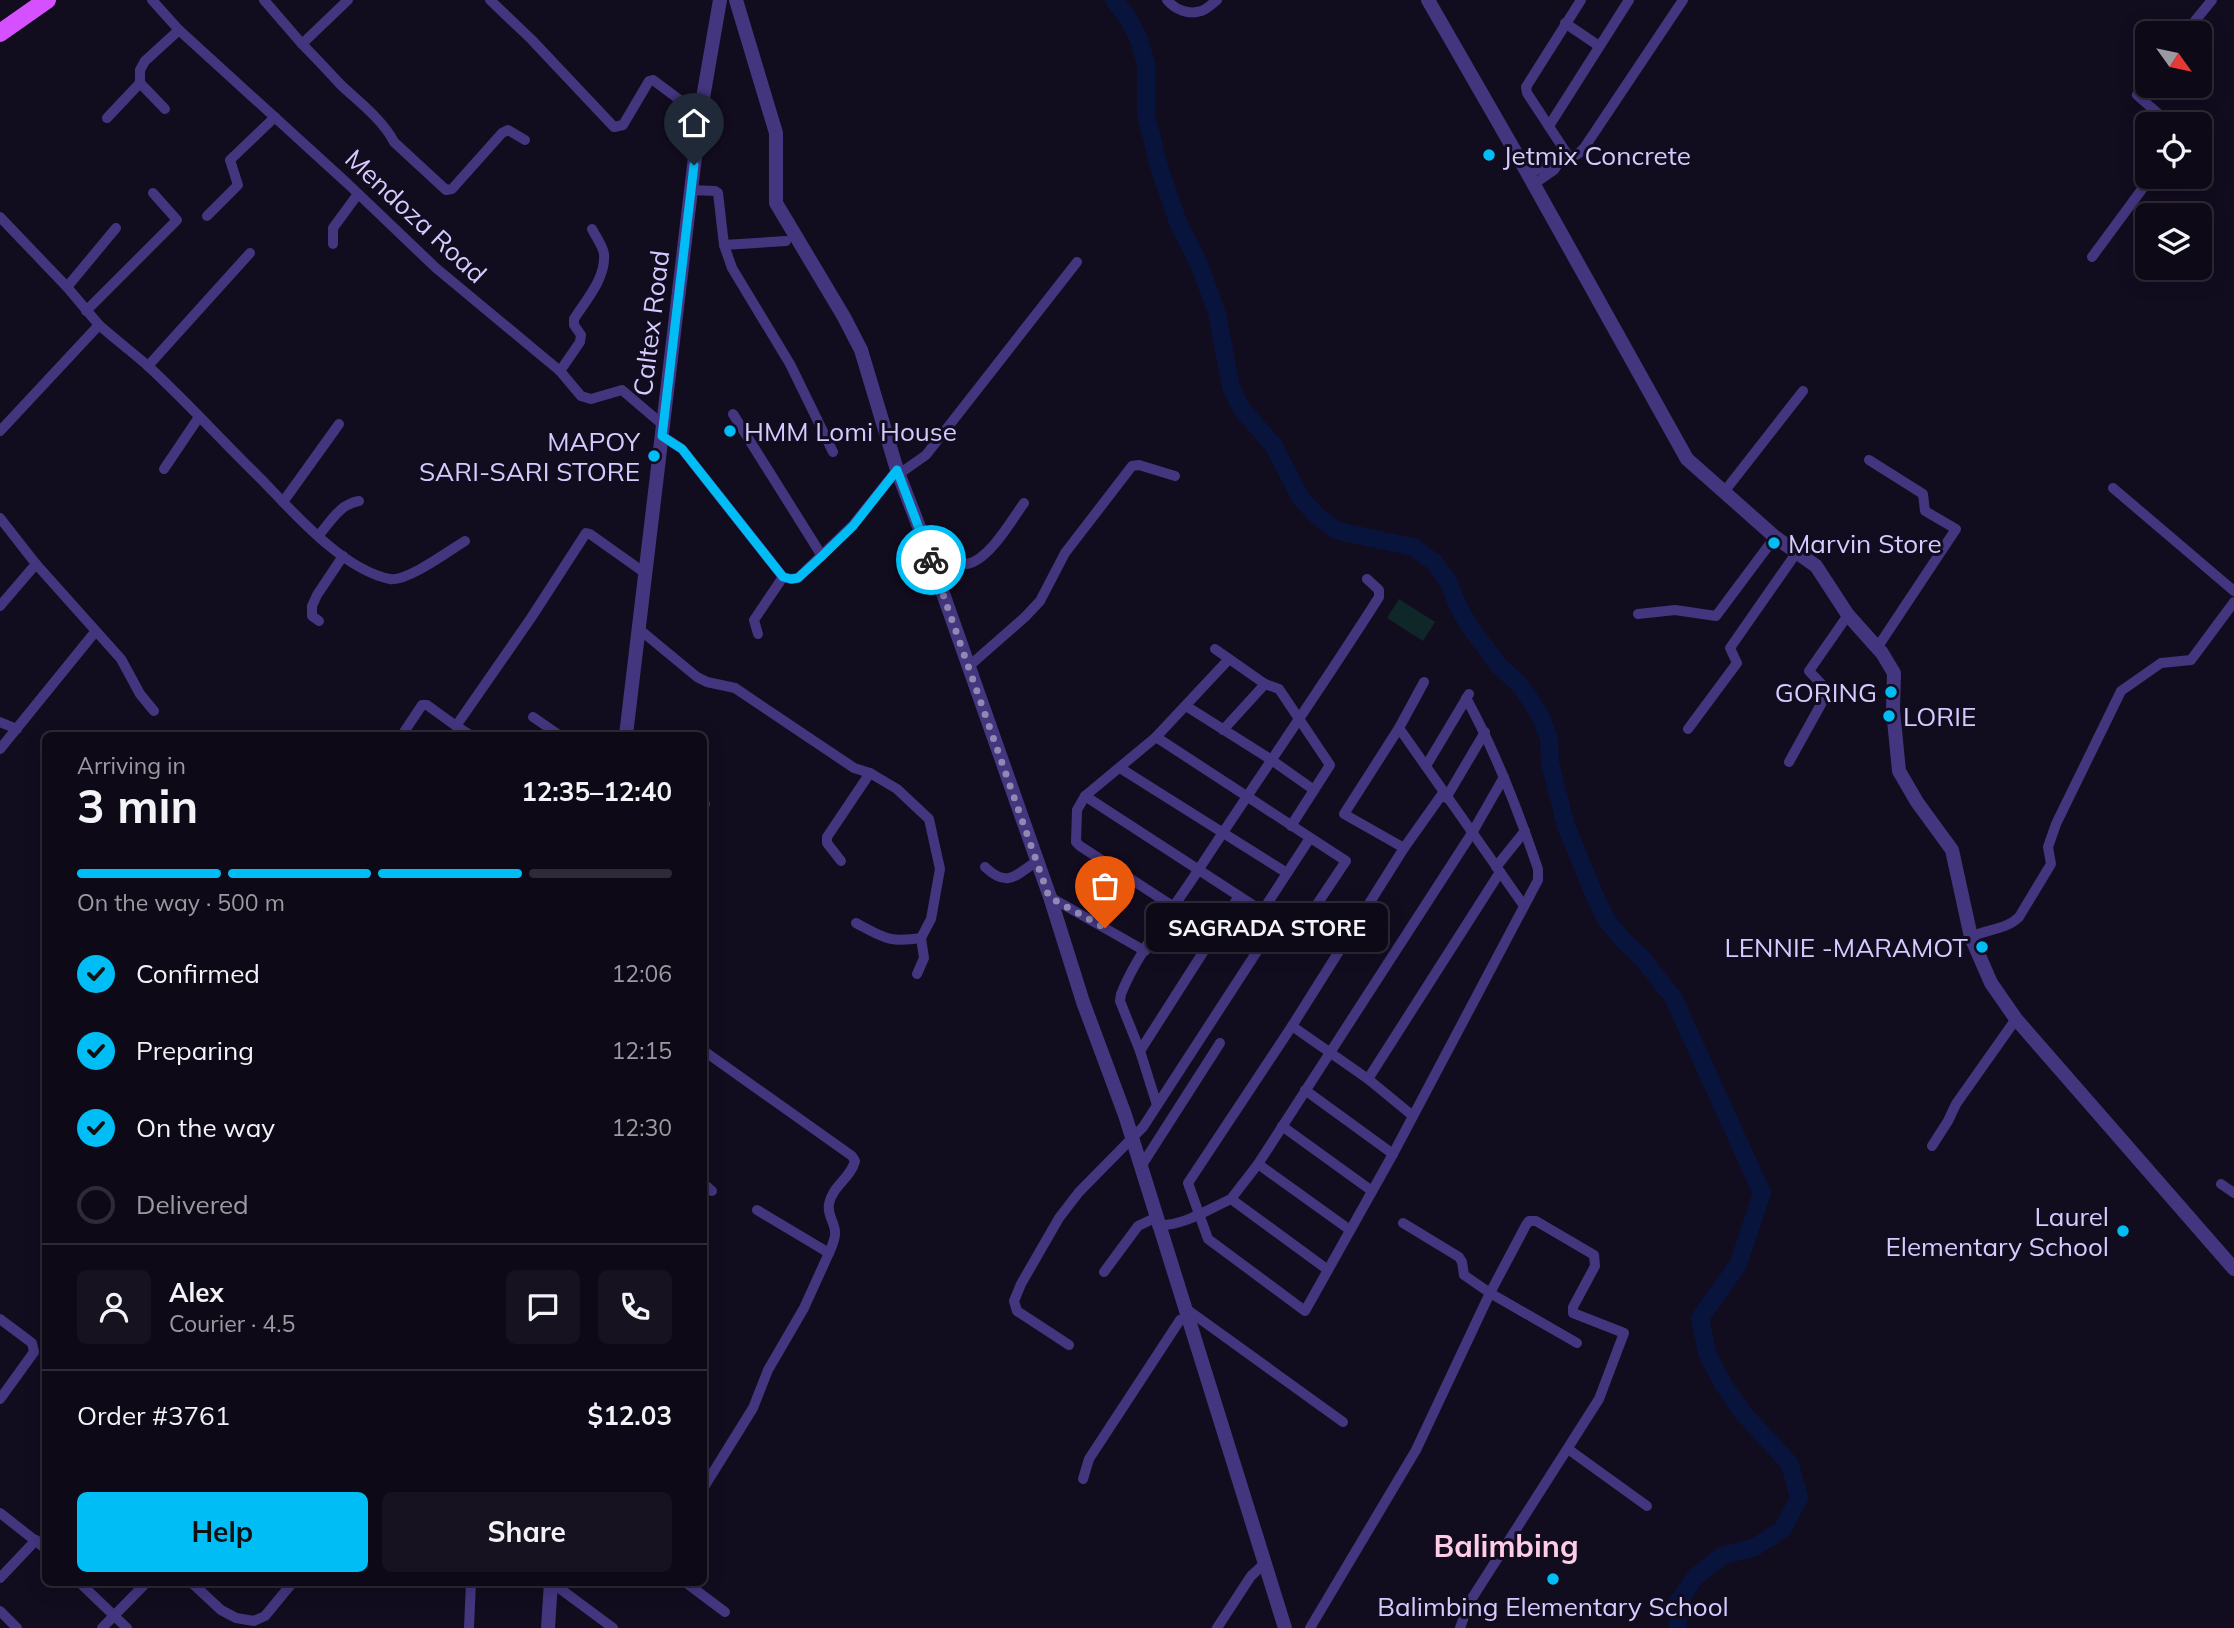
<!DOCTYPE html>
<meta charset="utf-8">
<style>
body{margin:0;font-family:Mulish,sans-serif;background:#171220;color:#f1f3f6;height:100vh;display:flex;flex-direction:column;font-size:26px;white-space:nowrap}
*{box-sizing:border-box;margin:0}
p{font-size:23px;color:#9b9aa1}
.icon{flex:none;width:38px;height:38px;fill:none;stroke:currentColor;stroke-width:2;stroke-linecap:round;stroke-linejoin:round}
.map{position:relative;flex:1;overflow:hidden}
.details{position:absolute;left:42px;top:732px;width:665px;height:854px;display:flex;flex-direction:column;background:#0e0917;border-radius:10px;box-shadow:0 4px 18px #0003,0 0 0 2px #2e2a36}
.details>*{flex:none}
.needle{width:46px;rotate:123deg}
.buttons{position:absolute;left:2135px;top:21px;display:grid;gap:14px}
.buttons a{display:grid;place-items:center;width:77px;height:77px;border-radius:10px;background:#0e0917;box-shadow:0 4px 18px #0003,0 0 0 2px #2e2a36;font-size:35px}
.pin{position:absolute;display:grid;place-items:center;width:60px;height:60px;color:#fff;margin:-72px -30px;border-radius:50% 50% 50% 0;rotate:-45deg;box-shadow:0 0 7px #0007}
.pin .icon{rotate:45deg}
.courier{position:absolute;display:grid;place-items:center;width:70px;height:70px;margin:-35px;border:5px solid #00bdf5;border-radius:50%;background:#fff;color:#222;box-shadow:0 2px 9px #0007}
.bubble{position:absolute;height:49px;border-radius:10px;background:#0e0917;box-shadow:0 4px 18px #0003,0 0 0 2px #2e2a36;font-size:23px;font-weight:700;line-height:49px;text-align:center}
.overview em{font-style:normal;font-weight:700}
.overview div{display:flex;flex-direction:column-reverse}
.overview{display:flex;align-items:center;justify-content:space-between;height:119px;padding:0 35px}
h1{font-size:46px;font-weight:700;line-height:52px}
.bar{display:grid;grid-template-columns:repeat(4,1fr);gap:10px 7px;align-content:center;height:84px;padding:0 35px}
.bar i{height:9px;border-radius:5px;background:#2e2a36}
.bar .on{background:#00bdf5}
.bar p{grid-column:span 4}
.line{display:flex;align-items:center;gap:18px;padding:0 35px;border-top:2px solid #2e2a36}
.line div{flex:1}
.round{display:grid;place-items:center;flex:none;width:74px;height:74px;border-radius:10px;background:#171220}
ol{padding:0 35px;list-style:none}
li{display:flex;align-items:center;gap:21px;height:77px}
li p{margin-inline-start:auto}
li .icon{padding:7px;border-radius:50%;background:#00bdf5;color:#111;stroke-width:4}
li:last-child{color:#9b9aa1}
li i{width:38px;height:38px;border:4px solid #2e2a36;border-radius:50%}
.action{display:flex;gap:14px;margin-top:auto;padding:14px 35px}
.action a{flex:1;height:80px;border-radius:10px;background:#00bdf5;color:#111;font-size:28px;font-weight:700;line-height:80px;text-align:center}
.action a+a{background:#171220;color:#f1f3f6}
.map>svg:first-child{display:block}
.green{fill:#0f2729}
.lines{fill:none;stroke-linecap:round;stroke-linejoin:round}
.river{stroke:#08143c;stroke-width:18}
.minor{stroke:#43367f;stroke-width:10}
.tertiary{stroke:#43367f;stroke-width:14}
.primary{stroke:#d551ff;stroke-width:18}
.done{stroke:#9288b1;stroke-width:7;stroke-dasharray:0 12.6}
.route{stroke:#00bdf5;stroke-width:9}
.poi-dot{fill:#00bdf5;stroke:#120c1f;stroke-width:2.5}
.labels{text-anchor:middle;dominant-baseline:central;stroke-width:6;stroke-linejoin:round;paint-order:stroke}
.poi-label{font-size:26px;fill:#d7caff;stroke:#120c1f;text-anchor:start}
.street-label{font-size:26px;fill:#d7caff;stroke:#120c1f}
.quarter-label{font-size:30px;font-weight:bold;fill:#ffcce6;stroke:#120c1f}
</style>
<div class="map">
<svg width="2234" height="1628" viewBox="0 0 2234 1628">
<rect width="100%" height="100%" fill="#120c1f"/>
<!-- green -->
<polygon class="green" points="1399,599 1435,622 1423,641 1387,618"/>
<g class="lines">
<!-- river -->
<polyline class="river" points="1114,0 1128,18 1139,39 1146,64 1146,115 1160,170 1178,222 1199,264 1217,313 1231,387 1241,408 1274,446 1300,497 1317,516 1338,531 1413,547 1434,562 1448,581 1458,606 1470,627 1499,666 1521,686 1540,715 1549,739 1550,763 1566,826 1594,894 1606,919 1622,939 1641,957 1673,997 1762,1193 1738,1265 1700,1318 1707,1353 1723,1384 1743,1413 1790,1464 1799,1498 1783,1529 1755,1547 1722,1556 1696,1576 1677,1604 1678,1628"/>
<!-- minor -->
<g class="minor">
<polyline points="152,0 179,30 348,184 436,268 560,371 581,396 591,399 622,390 663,425"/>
<polyline points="264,0 302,44 348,0"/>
<polyline points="490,0 531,39 614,127 623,125 649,81 653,80 700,115"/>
<path d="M1167,0C1175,10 1189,15 1201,11C1206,10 1213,3 1217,0"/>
<polyline points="1565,23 1599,46"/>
<polyline points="2185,33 2212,0"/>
<path d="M302,44C315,57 328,71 341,85C359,102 383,120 394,142L446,190L452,189L502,133L508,130L525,140"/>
<polyline points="2147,81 2137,95 2170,124"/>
<polyline points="140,83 165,109"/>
<polyline points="107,118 140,83 140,70 145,61 179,30"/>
<polyline points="1549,126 1629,0"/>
<polyline points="1569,157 1527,93 1526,87 1581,0"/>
<polyline points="1528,174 1553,162 1558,164"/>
<polyline points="1534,184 1554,170 1558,164 1578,154 1584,148 1683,0"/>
<polyline points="691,190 715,191 718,193 724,245 732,268 790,364 833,452"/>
<polyline points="207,216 238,185 230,160 275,117"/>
<polyline points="0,217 67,287 99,325"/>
<polyline points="333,244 333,228 358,194"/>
<polyline points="724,245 786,241"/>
<polyline points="2092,257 2151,177"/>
<polyline points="67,287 116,228"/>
<polyline points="86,311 177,220 153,193"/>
<polyline points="148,366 250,253"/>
<path d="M560,371L580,342L581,335L574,325V319C586,300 606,278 604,254C603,246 596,237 592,229"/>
<polyline points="733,414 822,556"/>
<path d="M0,431L99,325C115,339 132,352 148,366C187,402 223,442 261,479C293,512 343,570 390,579C407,582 450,550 465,541"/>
<polyline points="662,436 682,449 783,577 791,579 798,578 853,525 897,470"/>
<polyline points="1869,460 1923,494 1925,511 1956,529 1877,648"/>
<polyline points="164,469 199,417"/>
<polyline points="899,474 926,455 1077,262"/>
<polyline points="2113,488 2234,591"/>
<polyline points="1724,492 1803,391"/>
<polyline points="283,502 339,424"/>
<polyline points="0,518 36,564 0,606"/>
<path d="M319,535C331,521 340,504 359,501"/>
<path d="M926,545L967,564C989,560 1011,521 1024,503"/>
<polyline points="36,564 121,659 140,694 154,711"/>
<polyline points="1638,614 1675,610 1716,616 1775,537"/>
<polyline points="319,621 312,616 312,606 317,595 343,556"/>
<polyline points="639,629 697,677 707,682 735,688 854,768 870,773 897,789 929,819 940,869 931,919 921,938 924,958 917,974"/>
<polyline points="758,634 754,620 783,577"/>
<polyline points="1215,649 1265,684 1279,689 1330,765 1291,826"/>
<polyline points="968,667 1025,617 1040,601 1065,553 1132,466 1139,465 1175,476"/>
<polyline points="1186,706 1270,759 1314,790"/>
<polyline points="533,717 559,735"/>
<polyline points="0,722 17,729"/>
<polyline points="456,726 470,735"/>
<polyline points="1399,728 1524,906"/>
<polyline points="1688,729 1737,663 1730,648 1797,552"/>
<polyline points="1223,730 1265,684"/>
<polyline points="402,735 422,705 427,705 456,726 531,618 586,533 590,534 645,573"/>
<polyline points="1156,737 1346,861 1289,946 1254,924 1310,838"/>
<polyline points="0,749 95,632"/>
<polyline points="1789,762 1825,697 1827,690 1809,671 1848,615"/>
<polyline points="1426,766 1469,694"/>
<polyline points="1120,768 1287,873"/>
<path d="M1443,793L1404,848L1292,1026L1188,1183L1208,1239L1305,1311L1393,1154L1538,880V869C1518,810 1496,752 1466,698"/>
<polyline points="1085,796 1262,911"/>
<polyline points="1446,798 1485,732"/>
<polyline points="704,804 705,804"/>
<polyline points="1404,848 1344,814 1399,728 1424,682"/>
<polyline points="841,861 827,843 827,837 870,773"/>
<path d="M985,867C1007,888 1015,876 1037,861"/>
<polyline points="1496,867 1525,831"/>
<polyline points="1050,897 1145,951"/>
<polyline points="1174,907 1080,846 1076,842 1077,810 1085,796 1156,737 1229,659"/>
<path d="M856,923C884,938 889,943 921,938"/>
<path d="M1971,937C1987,929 2006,930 2019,917L2051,864L2048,847L2056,824L2121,691L2161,663L2191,660L2234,602"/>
<polyline points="1292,1026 1368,1079 1413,1116"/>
<path d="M704,1051L852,1156L855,1161C851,1178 832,1186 829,1204C827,1215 834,1221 835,1231C836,1238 832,1246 829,1253"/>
<polyline points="1140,1051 1239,896"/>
<polyline points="1368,1079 1500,872"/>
<polyline points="1305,1090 1393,1154"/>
<path d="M1157,1105L1140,1051L1120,1001L1121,994C1138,951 1172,911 1197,872C1257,780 1320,690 1379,597V590L1367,579"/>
<polyline points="1282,1126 1372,1191"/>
<polyline points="1932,1146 1948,1121 1956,1104 2016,1019"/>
<polyline points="1258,1164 1350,1230"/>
<polyline points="1140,1168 1220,1043"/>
<polyline points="704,1184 712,1191"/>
<polyline points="2221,1184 2234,1193"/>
<polyline points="1231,1199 1328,1270"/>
<polyline points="1403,1223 1459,1257 1462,1262 1464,1275 1490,1293 1526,1225 1529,1221 1536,1221 1594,1255 1595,1266 1573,1307 1573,1313 1624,1333 1599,1399 1469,1603 1460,1628"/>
<path d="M1157,1225C1182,1227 1209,1209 1231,1199L1258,1164L1472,833L1504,777"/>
<polyline points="1104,1272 1138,1226 1155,1218"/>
<polyline points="1185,1308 1343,1422"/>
<polyline points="0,1319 32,1343 34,1352 0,1399"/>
<polyline points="1069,1345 1017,1311 1014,1301 1021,1284 1059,1218 1079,1192 1143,1127 1269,933"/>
<polyline points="1568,1449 1647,1506"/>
<polyline points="1083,1479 1089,1459 1180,1320 1188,1316"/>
<polyline points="704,1487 753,1408 768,1370 804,1308 829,1253 757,1210"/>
<polyline points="0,1513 46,1549"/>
<polyline points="0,1578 36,1540"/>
<polyline points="79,1582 127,1628"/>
<polyline points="191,1582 221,1610 236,1618 254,1621 265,1616 293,1582"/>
<polyline points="538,1582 551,1582 613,1628"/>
<polyline points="685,1582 725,1612"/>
<polyline points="0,1611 17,1628"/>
<polyline points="102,1628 147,1582"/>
<polyline points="469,1628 471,1582"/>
<polyline points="1217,1628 1251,1576 1264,1564"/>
<polyline points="1310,1628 1416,1450 1490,1293 1577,1343"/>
</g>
<!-- tertiary -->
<g class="tertiary">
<polyline points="736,0 776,133 776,203 844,317 861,350 897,470 926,545 1050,897 1083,1002 1125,1115 1285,1628"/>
<polyline points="1428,0 1528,174 1687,459 1775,537 1816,566 1848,615 1882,653 1894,673 1893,710 1899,771 1917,802 1952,850 1971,937 1991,983 2016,1019 2234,1269"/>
<polyline points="626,735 700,115 720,0"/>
<polyline points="548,1628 551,1582"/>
</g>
<!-- primary -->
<polyline class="primary" points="0,33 47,0"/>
</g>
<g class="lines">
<!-- done -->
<polyline class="done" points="931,560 1049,897 1105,928"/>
<!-- route -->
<polyline class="route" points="694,165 662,436 682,449 783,577 791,579 798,578 822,556 853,526 897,470 931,560"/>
</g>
<!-- markers -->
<g class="poi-dot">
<circle cx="1489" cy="155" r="7"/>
<circle cx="730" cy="431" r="7"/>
<circle cx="654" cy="456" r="7"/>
<circle cx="1774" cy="543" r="7"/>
<circle cx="1891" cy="692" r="7"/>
<circle cx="1889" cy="716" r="7"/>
<circle cx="1982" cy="947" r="7"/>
<circle cx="2123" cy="1231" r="7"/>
<circle cx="1553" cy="1579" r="7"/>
</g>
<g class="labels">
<!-- poi labels -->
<g class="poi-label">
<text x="1503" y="155">Jetmix Concrete</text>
<text x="744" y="431">HMM Lomi House</text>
<text x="640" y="441" text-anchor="end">MAPOY<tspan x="640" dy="30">SARI-SARI STORE</tspan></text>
<text x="1788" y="543">Marvin Store</text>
<text x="1877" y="692" text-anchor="end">GORING</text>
<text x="1903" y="716">LORIE</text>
<text x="1968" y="947" text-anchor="end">LENNIE -MARAMOT</text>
<text x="2109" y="1216" text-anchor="end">Laurel<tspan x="2109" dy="30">Elementary School</tspan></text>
<text x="1553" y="1606" text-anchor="middle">Balimbing Elementary School</text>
</g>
<!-- street labels -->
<g class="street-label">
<text transform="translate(416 216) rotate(43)">Mendoza Road</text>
<text transform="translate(651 323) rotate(-83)">Caltex Road</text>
</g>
<!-- quarter labels -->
<g class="quarter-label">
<text x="1506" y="1546">Balimbing</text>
</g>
</g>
</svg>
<div class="buttons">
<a><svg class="needle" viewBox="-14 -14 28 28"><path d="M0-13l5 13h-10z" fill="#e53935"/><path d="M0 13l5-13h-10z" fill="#9b9aa1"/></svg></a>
<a><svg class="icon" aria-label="locate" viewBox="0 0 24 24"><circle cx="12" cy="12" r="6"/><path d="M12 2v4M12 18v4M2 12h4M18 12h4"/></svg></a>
<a><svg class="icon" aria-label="layers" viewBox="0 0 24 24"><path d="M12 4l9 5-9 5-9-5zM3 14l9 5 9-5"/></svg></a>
</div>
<div class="pin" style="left:1105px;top:928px;background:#ea580c"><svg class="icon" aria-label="bag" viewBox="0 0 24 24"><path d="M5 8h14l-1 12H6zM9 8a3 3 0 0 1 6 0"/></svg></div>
<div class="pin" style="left:694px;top:165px;background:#1f2937"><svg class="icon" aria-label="home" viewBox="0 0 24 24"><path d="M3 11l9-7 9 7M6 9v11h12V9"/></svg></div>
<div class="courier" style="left:931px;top:560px"><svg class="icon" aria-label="bike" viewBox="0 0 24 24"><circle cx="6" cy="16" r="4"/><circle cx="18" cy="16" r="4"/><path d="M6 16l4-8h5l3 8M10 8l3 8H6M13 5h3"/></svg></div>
<div class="bubble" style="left:1146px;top:903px;width:242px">SAGRADA STORE</div>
<section class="details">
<div class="overview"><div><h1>3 min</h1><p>Arriving in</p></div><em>12:35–12:40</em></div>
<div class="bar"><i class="on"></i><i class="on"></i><i class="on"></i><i></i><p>On the way · 500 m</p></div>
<ol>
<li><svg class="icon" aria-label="check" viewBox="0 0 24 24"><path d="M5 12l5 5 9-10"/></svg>Confirmed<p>12:06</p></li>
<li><svg class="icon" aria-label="check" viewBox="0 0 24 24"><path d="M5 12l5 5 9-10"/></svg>Preparing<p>12:15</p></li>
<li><svg class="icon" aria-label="check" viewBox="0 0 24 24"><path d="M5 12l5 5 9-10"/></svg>On the way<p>12:30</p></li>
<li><i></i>Delivered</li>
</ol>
<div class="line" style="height:126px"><a class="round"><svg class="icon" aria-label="person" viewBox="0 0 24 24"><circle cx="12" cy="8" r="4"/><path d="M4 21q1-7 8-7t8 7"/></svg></a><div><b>Alex</b><p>Courier · 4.5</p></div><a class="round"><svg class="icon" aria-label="chat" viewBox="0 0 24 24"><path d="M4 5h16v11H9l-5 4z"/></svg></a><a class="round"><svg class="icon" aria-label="phone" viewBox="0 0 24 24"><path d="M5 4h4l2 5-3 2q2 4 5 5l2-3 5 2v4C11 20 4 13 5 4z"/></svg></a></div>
<div class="line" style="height:91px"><div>Order #3761</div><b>$12.03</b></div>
<div class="action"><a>Help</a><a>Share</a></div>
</section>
</div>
